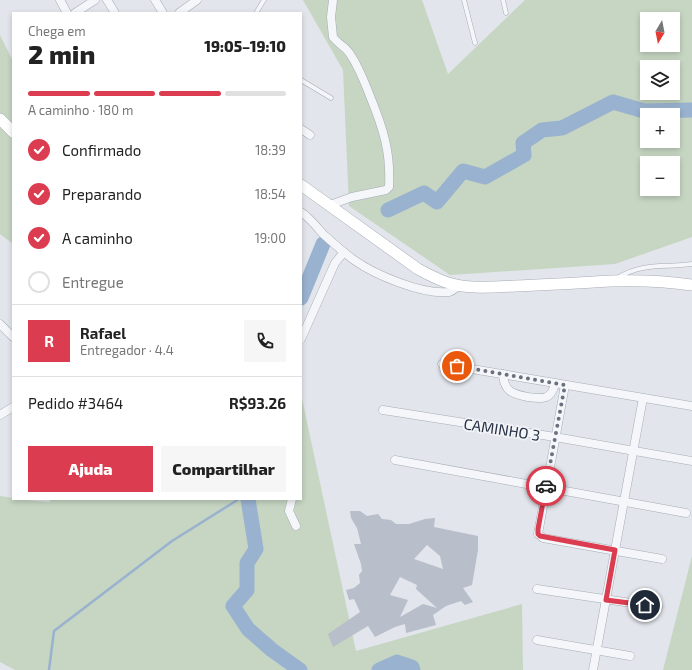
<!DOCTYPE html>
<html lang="pt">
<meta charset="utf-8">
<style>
body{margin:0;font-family:"Exo 2",sans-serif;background:#f6f6f6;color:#222;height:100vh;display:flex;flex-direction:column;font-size:15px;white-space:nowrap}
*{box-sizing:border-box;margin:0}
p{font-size:13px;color:#767676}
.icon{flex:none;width:22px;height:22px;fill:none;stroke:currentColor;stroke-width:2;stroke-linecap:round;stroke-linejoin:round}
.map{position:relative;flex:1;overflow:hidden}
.details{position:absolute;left:12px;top:12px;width:290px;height:488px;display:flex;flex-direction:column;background:#fff;border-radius:0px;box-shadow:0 2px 6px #0003}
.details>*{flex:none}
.needle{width:26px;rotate:190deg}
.controls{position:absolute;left:640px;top:12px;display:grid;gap:8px}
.controls a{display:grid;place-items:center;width:40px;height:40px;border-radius:0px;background:#fff;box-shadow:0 2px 6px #0003;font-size:20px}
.pin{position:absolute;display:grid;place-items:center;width:34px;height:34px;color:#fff;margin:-17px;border:2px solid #fff;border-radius:50%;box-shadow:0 1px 4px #0007}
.courier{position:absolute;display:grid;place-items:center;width:40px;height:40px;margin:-20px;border:3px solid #db3c4f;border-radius:50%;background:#fff;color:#222;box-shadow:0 1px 5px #0007}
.overview em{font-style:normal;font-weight:800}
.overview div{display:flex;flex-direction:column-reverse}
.overview{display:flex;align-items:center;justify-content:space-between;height:68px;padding:0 16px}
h1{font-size:26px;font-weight:800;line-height:30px}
.bar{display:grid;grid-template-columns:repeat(4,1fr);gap:6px 4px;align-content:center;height:48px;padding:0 16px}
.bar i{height:5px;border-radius:3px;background:#e0e0e0}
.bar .selected{background:#db3c4f}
.bar p{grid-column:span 4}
.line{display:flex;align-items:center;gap:10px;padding:0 16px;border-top:1px solid #e0e0e0}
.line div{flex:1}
.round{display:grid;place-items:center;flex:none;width:42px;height:42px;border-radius:0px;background:#f6f6f6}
ol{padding:0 16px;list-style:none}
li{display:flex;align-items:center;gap:12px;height:44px}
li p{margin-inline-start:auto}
li .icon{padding:4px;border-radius:50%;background:#db3c4f;color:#fff;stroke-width:4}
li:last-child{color:#767676}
li i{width:22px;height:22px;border:2px solid #e0e0e0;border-radius:50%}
.button{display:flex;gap:8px;margin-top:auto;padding:8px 16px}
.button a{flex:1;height:46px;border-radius:0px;background:#db3c4f;color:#fff;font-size:16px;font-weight:800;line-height:46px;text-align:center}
.button a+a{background:#f6f6f6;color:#222}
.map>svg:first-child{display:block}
.green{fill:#c6d6c2;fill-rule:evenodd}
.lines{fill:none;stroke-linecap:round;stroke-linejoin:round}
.stream{stroke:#99b2cf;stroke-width:2.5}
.river{stroke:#99b2cf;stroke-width:15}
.building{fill:#b8beca;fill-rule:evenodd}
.service-casing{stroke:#a6acb6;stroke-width:5}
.minor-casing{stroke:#a6acb6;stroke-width:9}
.secondary-casing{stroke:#a6acb6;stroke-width:12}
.service{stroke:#f5f6f9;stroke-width:4}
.minor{stroke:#f5f6f9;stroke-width:8}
.secondary{stroke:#fff;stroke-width:11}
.done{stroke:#69717f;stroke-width:4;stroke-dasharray:0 7.2}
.route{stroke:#db3c4f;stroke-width:5}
.labels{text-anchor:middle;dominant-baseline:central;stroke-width:3.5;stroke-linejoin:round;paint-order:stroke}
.street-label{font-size:15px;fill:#283245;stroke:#f2f4f8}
</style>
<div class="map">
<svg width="692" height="670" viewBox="0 0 692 670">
<rect width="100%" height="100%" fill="#e2e5eb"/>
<!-- green -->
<g class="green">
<path d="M303,0H422L448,74L525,0H692V237L615,264L450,275L349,206L343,70ZM647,19H673V45H647ZM647,67H673V93H647ZM647,115H673V141H647ZM647,163H673V189H647Z"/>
<polygon points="0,35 13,61 13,244 0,234"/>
<polygon points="301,394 356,651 522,604 523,670 15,670 0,662 0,496 13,498 13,499 49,502 51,499 301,499"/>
<polygon points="692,556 692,670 663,670"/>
</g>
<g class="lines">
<!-- stream -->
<polyline class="stream" points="49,670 54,631 172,541 239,499"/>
<!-- river -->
<g class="river">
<polyline points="388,210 424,193 437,202 463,171 485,177 524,155 523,143 542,130 562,128 613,102 644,111 692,110"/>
<polyline points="301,298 323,244"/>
<polyline points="248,499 256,549 247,563 247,590 233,606 248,629 272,650 300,670"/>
<polyline points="379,670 397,662 412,667 413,670"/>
</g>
</g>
<!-- building -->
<path class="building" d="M350,511H360L367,516L378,514L382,519L391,520L396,524H409L425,519L435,518L434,527L478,536V550L472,585L463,588L473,602L465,605L461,601L446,606L433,615L436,625L406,633L405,624L395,627L375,637L368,626L333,647L328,634L360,612L354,599L349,600L346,590L354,588L360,583L359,575L362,571L361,564L354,544H361L357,528L351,518ZM427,545L440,556L443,569L414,559ZM400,577L417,585L416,589L437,608L423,604L400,617L408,600L390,595Z"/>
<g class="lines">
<defs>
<g id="service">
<polyline points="464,0 475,43"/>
<polyline points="503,0 506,13"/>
<polyline points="256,13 264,0"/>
<polyline points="301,80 331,98"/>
<path d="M617,278C644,262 663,268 692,264"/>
</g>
<g id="minor">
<polyline points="60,0 67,13"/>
<polyline points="107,0 115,13"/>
<polyline points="155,0 163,13"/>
<polyline points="75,13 95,0"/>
<polyline points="179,13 197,0"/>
<polyline points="301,129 310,135"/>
<path d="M330,205L352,197L386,190L389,187C391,152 383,128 370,96C364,81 359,67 350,54C346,47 338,44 333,37L331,17L333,0"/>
<path d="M301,212C310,218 316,226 323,234C333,243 343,252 354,260C375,275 423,295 449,292C453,291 456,288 459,285"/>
<polyline points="0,324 13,337"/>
<polyline points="301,339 335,263 344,252"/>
<polyline points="442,364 692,406"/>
<path d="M503,374C504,392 513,394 528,397C543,399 551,400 555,384"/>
<polyline points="565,385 538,534 543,538 662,559"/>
<polyline points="383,410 555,437 692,461"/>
<polyline points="0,415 13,407"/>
<polyline points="395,460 686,513"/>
<polyline points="292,499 289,511 296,526"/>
<polyline points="537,589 658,607"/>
<polyline points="537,640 630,656"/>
<polyline points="593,670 643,398"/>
</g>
<g id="secondary">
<polyline points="0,119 13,132"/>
<path d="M301,185L418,269C429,275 440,281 452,284C472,289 495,287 515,286C547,285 578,283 610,281C638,280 665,281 692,285"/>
</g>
</defs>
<!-- service casing -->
<use href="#service" class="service-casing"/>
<!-- minor casing -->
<use href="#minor" class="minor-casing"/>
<!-- secondary casing -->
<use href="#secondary" class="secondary-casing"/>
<!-- service -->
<use href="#service" class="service"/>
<!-- minor -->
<use href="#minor" class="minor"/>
<!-- secondary -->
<use href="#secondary" class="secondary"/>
</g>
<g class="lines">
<!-- done -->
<polyline class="done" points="457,366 565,385 546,486"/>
<!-- route -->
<polyline class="route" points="546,486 538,529 538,534 540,536 615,550 606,600 645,605"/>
</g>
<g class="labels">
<!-- street labels -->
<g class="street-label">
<text transform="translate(502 429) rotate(9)">CAMINHO 3</text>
</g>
</g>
</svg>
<div class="controls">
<a><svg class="needle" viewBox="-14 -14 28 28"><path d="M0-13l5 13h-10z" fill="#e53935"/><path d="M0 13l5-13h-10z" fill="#767676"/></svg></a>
<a><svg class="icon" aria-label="layers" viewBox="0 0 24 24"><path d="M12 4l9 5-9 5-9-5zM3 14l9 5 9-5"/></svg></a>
<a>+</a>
<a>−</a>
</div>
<div class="pin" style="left:457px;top:366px;background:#ea580c"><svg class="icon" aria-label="bag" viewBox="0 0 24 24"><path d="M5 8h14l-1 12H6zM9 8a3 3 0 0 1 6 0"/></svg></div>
<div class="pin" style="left:645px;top:605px;background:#1f2937"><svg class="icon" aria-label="home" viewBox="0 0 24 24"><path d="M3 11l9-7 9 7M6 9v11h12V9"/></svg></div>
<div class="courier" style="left:546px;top:486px"><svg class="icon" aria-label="car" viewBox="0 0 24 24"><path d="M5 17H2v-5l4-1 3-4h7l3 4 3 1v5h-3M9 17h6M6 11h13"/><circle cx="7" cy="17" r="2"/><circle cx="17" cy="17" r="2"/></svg></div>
<section class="details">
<div class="overview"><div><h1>2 min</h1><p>Chega em</p></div><em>19:05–19:10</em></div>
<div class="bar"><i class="selected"></i><i class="selected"></i><i class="selected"></i><i></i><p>A caminho · 180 m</p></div>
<ol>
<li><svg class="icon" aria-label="check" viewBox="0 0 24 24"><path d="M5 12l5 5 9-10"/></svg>Confirmado<p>18:39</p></li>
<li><svg class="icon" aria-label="check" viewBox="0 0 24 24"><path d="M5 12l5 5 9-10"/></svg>Preparando<p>18:54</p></li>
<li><svg class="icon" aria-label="check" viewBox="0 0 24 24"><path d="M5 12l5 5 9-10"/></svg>A caminho<p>19:00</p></li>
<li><i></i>Entregue</li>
</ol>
<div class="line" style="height:72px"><b class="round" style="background:#db3c4f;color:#fff">R</b><div><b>Rafael</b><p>Entregador · 4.4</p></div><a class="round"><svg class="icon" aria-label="phone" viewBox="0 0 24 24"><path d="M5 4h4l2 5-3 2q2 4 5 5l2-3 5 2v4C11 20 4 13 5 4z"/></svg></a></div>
<div class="line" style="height:52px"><div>Pedido #3464</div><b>R$93.26</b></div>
<div class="button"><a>Ajuda</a><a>Compartilhar</a></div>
</section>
</div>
